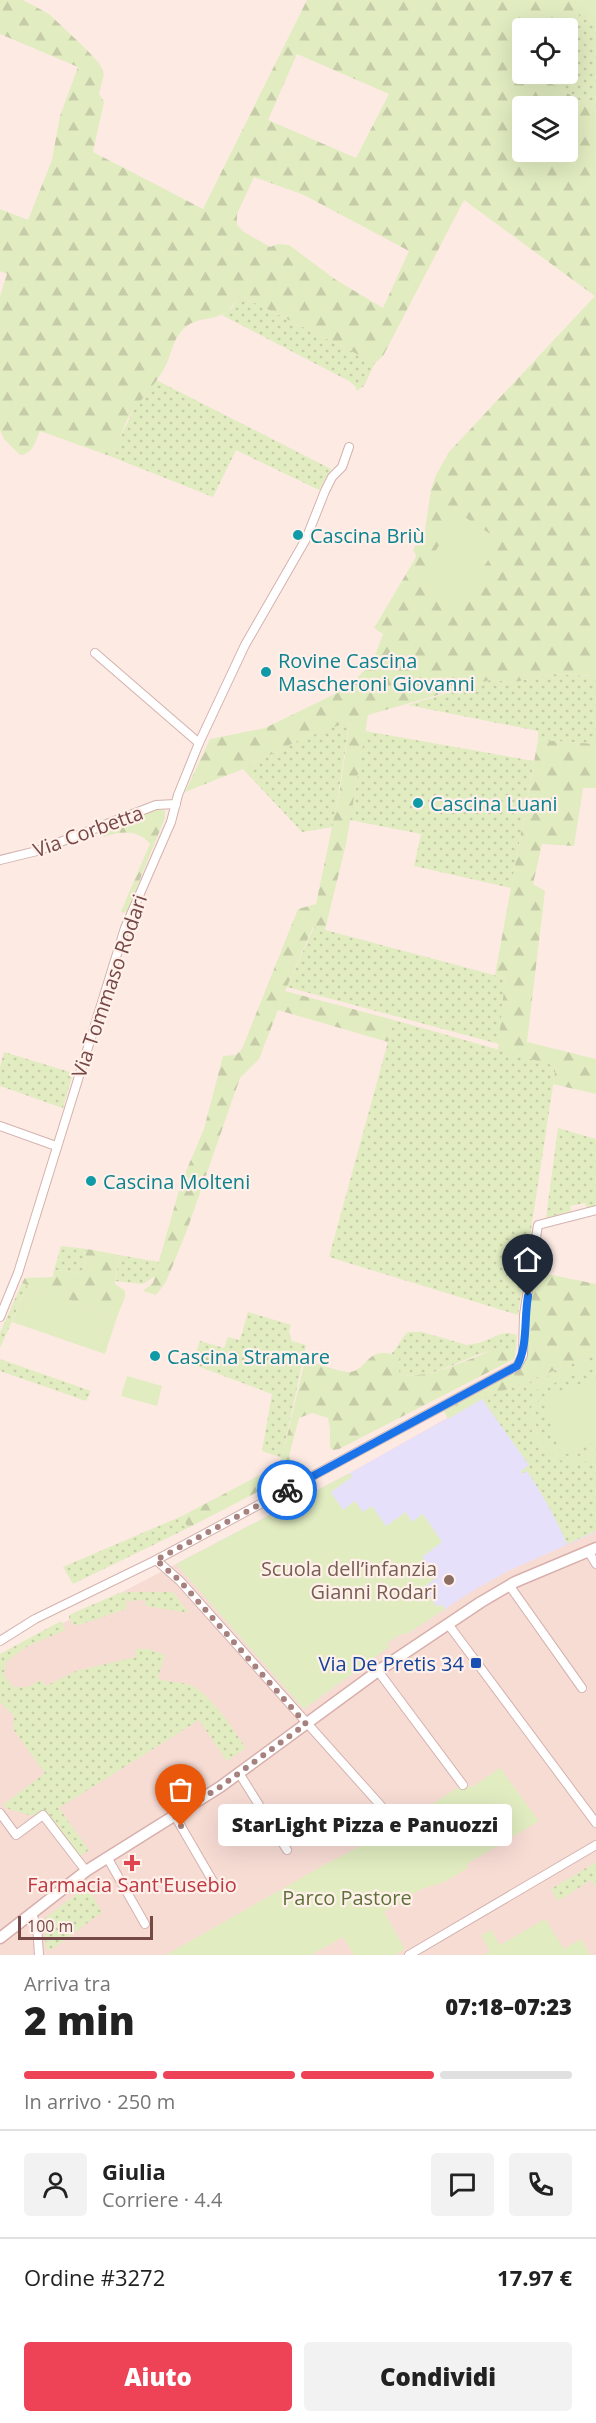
<!DOCTYPE html>
<html lang="it">
<meta charset="utf-8">
<style>
body{margin:0;font-family:"Open Sans",sans-serif;background:#f2f2f2;color:#222;height:100vh;display:flex;flex-direction:column;font-size:22px;white-space:nowrap}
*{box-sizing:border-box;margin:0}
p{font-size:20px;color:#767676}
.icon{flex:none;width:33px;height:33px;fill:none;stroke:currentColor;stroke-width:2;stroke-linecap:round;stroke-linejoin:round}
.map{position:relative;height:1955px;overflow:hidden}
.side{display:flex;flex-direction:column;background:#fff;flex:1}
.side>*{flex:none}
.buttons{position:absolute;left:512px;top:18px;display:grid;gap:12px}
.buttons a{display:grid;place-items:center;width:66px;height:66px;border-radius:6px;background:#fff;box-shadow:0 6px 24px #0002;font-size:30px}
.scale{position:absolute;left:18px;bottom:15px;width:135px;box-sizing:border-box;padding-left:6px;border:3px solid #774848;border-top:0;font-size:16px;line-height:21px;white-space:nowrap;color:#774848;-webkit-text-stroke:4px #fff0ea;paint-order:stroke}
.pin{position:absolute;display:grid;place-items:center;width:51px;height:51px;color:#fff;margin:-62px -26px;border-radius:50% 50% 50% 0;rotate:-45deg;box-shadow:0 0 6px #0007}
.pin .icon{rotate:45deg}
.courier{position:absolute;display:grid;place-items:center;width:60px;height:60px;margin:-30px;border:4px solid #1a73e8;border-radius:50%;background:#fff;color:#222;box-shadow:0 2px 8px #0007}
.bubble{position:absolute;height:42px;border-radius:6px;background:#fff;box-shadow:0 6px 24px #0002;font-size:20px;font-weight:800;line-height:42px;text-align:center}
.head em{font-style:normal;font-weight:800}
.head div{display:flex;flex-direction:column-reverse}
.head{display:flex;align-items:center;justify-content:space-between;height:102px;padding:0 24px}
h1{font-size:39px;font-weight:800;line-height:45px}
.bar{display:grid;grid-template-columns:repeat(4,1fr);gap:9px 6px;align-content:center;height:72px;padding:0 24px}
.bar i{height:8px;border-radius:4px;background:#e0e0e0}
.bar .current{background:#ee4256}
.bar p{grid-column:span 4}
.line{display:flex;align-items:center;gap:15px;padding:0 24px;border-top:2px solid #e0e0e0}
.line div{flex:1}
.round{display:grid;place-items:center;flex:none;width:63px;height:63px;border-radius:6px;background:#f2f2f2}
.action{display:flex;gap:12px;margin-top:auto;padding:12px 24px}
.action a{flex:1;height:69px;border-radius:6px;background:#ee4256;color:#fff;font-size:24px;font-weight:800;line-height:69px;text-align:center}
.action a+a{background:#f2f2f2;color:#222}
.map>svg:first-child{display:block}
.residential{fill:#f7dcd4}
.education{fill:#e7e0fa}
.grass{fill:url(#grass-dots)}
.forest{fill:url(#forest-firs);fill-rule:evenodd}
.park{fill:#e1ecc1}
.lines{fill:none;stroke-linecap:round;stroke-linejoin:round}
.street-casing{stroke:#d4b2ae;stroke-width:10}
.secondary-casing{stroke:#d8afab;stroke-width:13}
.street{stroke:#fff;stroke-width:8}
.secondary{stroke:#fff;stroke-width:10}
.done{stroke:#a6817e;stroke-width:6;stroke-dasharray:0 10.8}
.route{stroke:#1a73e8;stroke-width:8}
.culture-dot{fill:#0f9aa8;stroke:#fff0ea;stroke-width:2}
.education-dot{fill:#8d6e63;stroke:#fff0ea;stroke-width:2}
.transit-dot{fill:#1a4fb4;stroke:#fff0ea;stroke-width:2}
.health-dot{fill:#e0444e;stroke:#fff0ea;stroke-width:2}
.labels{text-anchor:middle;dominant-baseline:central;stroke-width:4.5;stroke-linejoin:round;paint-order:stroke}
.culture-label{font-size:20px;fill:#0d838f;stroke:#fff0ea;text-anchor:start}
.street-label{font-size:20px;fill:#774848;stroke:#fff0ea}
.education-label{font-size:20px;fill:#785e54;stroke:#fff0ea;text-anchor:end}
.transit-label{font-size:20px;fill:#164399;stroke:#fff0ea;text-anchor:end}
.health-label{font-size:20px;fill:#be3a42;stroke:#fff0ea}
.park-label{font-size:20px;fill:#5d723a;stroke:#fff0ea}
</style>
<div class="map">
<svg width="596" height="1955" viewBox="0 0 596 1955">
<defs>
<pattern id="grass-dots" width="8" height="8" patternUnits="userSpaceOnUse" patternTransform="scale(1.5)"><rect width="8" height="8" fill="#e1ecc1"/><path d="M2 2h.1M6 6h.1" fill="none" stroke="#c5cca7" stroke-width="1.8" stroke-linecap="round"/></pattern>
<pattern id="forest-firs" width="22" height="20" patternUnits="userSpaceOnUse" patternTransform="scale(1.5)"><rect width="22" height="20" fill="#e1ecc1"/><path d="M5 1l3.5 6h-7zM16 11l3.5 6h-7z" fill="#c5cca7"/></pattern>
</defs>
<rect width="100%" height="100%" fill="#fdeae3"/>
<!-- residential -->
<polygon class="residential" points="596,1354 596,1955 0,1955 0,1656 350,1473 482,1398"/>
<!-- education -->
<polygon class="education" points="596,1354 596,1532 508,1571 474,1590 407,1634 401,1634 387,1643 389,1647 304,1709 176,1564 350,1473 482,1399"/>
<!-- grass -->
<g class="grass">
<polygon points="580,12 596,25 596,110 535,74 567,74 567,31 575,23"/>
<polygon points="239,295 375,363 364,386 356,391 356,387 349,381 222,315 233,307"/>
<polygon points="156,380 331,469 319,490 236,450 213,497 107,455 114,450 135,407"/>
<polygon points="552,674 596,676 596,744 538,740 538,731 408,705 493,679 510,683"/>
<polygon points="350,720 333,827 302,832 243,769 297,741"/>
<polygon points="365,731 534,761 511,888 414,866 421,834 350,820"/>
<polygon points="314,927 505,978 499,1044 287,987"/>
<polygon points="394,1020 556,1066 518,1315 329,1257"/>
<polygon points="4,1052 73,1073 63,1108 0,1086 0,1067"/>
<polygon points="558,1128 596,1139 596,1206 587,1208 585,1203 570,1206 571,1211 546,1218"/>
<polygon points="61,1246 87,1249 82,1273 54,1270"/>
<polygon points="119,1255 159,1262 155,1276 143,1284 116,1281"/>
<polygon points="22,1283 28,1285 0,1348 0,1333"/>
<polygon points="248,1312 291,1325 289,1332 292,1341 306,1345 282,1458 262,1451 272,1394 192,1364 200,1341 224,1348 228,1337 240,1340"/>
<path d="M408,1332H422L467,1345L479,1343L501,1334L509,1333L517,1335L516,1350C475,1343 439,1384 398,1374L400,1359L391,1354C398,1348 400,1339 408,1332Z"/>
<path d="M596,1354V1531L567,1544C556,1518 543,1495 527,1471L522,1474L521,1471L529,1465L482,1399Z"/>
<polygon points="0,1359 91,1391 86,1401 0,1371"/>
<polygon points="182,1516 188,1528 73,1584 63,1567"/>
<polygon points="131,1592 173,1592 189,1613 146,1606 145,1600 126,1601 126,1609 79,1625 73,1624 69,1618 69,1615 119,1593"/>
<path d="M61,1621L65,1630L26,1647L6,1662L4,1675L13,1687H28L41,1680L46,1686L76,1671L136,1657V1649H148L165,1655L158,1678C167,1683 179,1681 190,1685C211,1694 233,1729 246,1748L227,1761L199,1720L59,1808L89,1850L80,1856L52,1821L40,1811L32,1816L6,1808L3,1805L45,1773L13,1729L14,1716L0,1702V1654Z"/>
<polygon points="596,1862 596,1887 591,1880 558,1901 551,1889"/>
<polygon points="87,1886 102,1912 51,1950 46,1948 44,1919"/>
</g>
<!-- forest -->
<g class="forest">
<path d="M0,0H23L49,14L86,49L99,63L104,74L99,94L104,102L93,152L203,209L307,0H596V25L580,13L575,24L567,31V28H522V54L515,61L522,65V74H535L596,110V676L552,674L510,683L493,679L368,715L346,844L325,930L313,927L285,991L394,1020L388,1042L278,1010L259,1059L240,1078L187,1230L166,1282L156,1295L143,1291L153,1283L181,1183L204,1129L223,1056L236,1055L242,1049L298,909L316,904L340,789L350,721L297,741L243,769L185,792L210,739L265,728L335,694L358,677L373,661L383,634L374,628L415,559L416,555L413,550L425,530L431,490L436,475L449,452L595,296L464,200L383,356L375,363L239,295C223,330 198,309 180,333C172,343 171,356 165,367C155,386 138,401 127,420C122,430 119,445 111,453L107,455L40,431C35,442 33,454 20,455L4,439L0,430V296L7,274L0,271V209L28,220L52,160L60,116L78,67L0,34ZM297,54L389,94L356,158L268,120ZM522,106H567V152H522ZM254,177L304,195L409,251L383,308L336,280L289,245L278,244L270,247L244,232L237,225V214Z"/>
<polygon points="538,740 596,744 596,788 583,788 574,846 542,844 533,884 545,891 527,1042 596,1059 596,1094 553,1084 556,1066 498,1050 505,978 495,975"/>
<path d="M154,809H163L165,811V818L127,911L123,913L121,911L150,844C138,829 120,831 104,837L100,833Z"/>
<polygon points="87,1249 119,1255 115,1284 125,1291 125,1297 117,1317 22,1283 25,1278 53,1277 54,1270 82,1273"/>
<polygon points="532,1271 596,1284 596,1354 482,1399 448,1419 444,1411 505,1378 513,1372 523,1355"/>
<path d="M501,1348L516,1350L514,1359L339,1449L333,1450L330,1447V1429L328,1418L312,1413L299,1418L289,1456C294,1463 295,1468 290,1475L188,1528L182,1516L273,1468L282,1458L305,1360C316,1363 339,1372 350,1372C369,1370 367,1342 400,1358L399,1374C429,1382 471,1356 501,1348Z"/>
</g>
<!-- park -->
<g class="park">
<polygon points="460,514 501,541 459,604 418,577"/>
<polygon points="28,1285 117,1317 105,1354 12,1322"/>
<path d="M596,1359V1368C581,1373 561,1377 549,1387C524,1407 535,1444 562,1455L542,1398L596,1378V1442L562,1455L575,1457L596,1451V1458C590,1460 584,1463 578,1463C570,1464 562,1461 555,1458C528,1443 523,1414 539,1389L528,1393L525,1385Z"/>
<polygon points="127,1376 162,1386 157,1406 121,1396"/>
<polygon points="350,1473 352,1477 331,1492 343,1510 355,1501 363,1512 372,1506 386,1526 406,1512 412,1522 423,1514 442,1542 422,1557 436,1578 424,1587 437,1607 442,1604 445,1609 407,1634 401,1634 387,1643 389,1647 304,1709 176,1564"/>
<polygon points="500,1768 539,1821 467,1864 468,1868 444,1882 419,1890 384,1912 405,1949 395,1955 354,1955 343,1937 311,1955 166,1955 324,1865 399,1826 466,1782 471,1788"/>
<polygon points="545,1919 564,1949 581,1939 590,1955 484,1955 490,1951 481,1935 491,1930 500,1945"/>
</g>
<g class="lines">
<defs>
<g id="street">
<polyline points="95,653 199,743"/>
<polyline points="0,860 37,851 156,805 176,804"/>
<polyline points="0,1126 56,1146"/>
<polyline points="0,1317 18,1273 125,928 171,822 178,795 199,743 245,645 306,539 325,491 332,477 342,467 349,447"/>
<polyline points="588,1551 596,1564"/>
<polyline points="156,1560 180,1581 399,1826"/>
<polyline points="509,1585 582,1688"/>
<polyline points="448,1624 596,1823"/>
<polyline points="0,1641 35,1619 156,1560 517,1366 523,1355 524,1315 538,1225 596,1210"/>
<polyline points="378,1671 463,1785"/>
<polyline points="239,1773 287,1850"/>
<polyline points="0,1813 16,1835 43,1815 86,1871"/>
<polyline points="175,1816 215,1885"/>
<polyline points="107,1857 145,1924"/>
<polyline points="31,1913 37,1925 39,1955"/>
<polyline points="409,1955 596,1845"/>
</g>
<polyline id="secondary" points="0,1938 86,1871 220,1787 378,1671 481,1602 515,1582 596,1548"/>
</defs>
<!-- street casing -->
<use href="#street" class="street-casing"/>
<!-- secondary casing -->
<use href="#secondary" class="secondary-casing"/>
<!-- street -->
<use href="#street" class="street"/>
<!-- secondary -->
<use href="#secondary" class="secondary"/>
</g>
<g class="lines">
<!-- done -->
<polyline class="done" points="181,1826 175,1816 220,1787 306,1724 180,1581 156,1560 287,1490"/>
<!-- route -->
<path class="route" d="M287,1490L517,1366C528,1346 524,1319 528,1296"/>
</g>
<!-- markers -->
<g class="culture-dot">
<circle cx="298" cy="535" r="6"/>
<circle cx="266" cy="672" r="6"/>
<circle cx="418" cy="803" r="6"/>
<circle cx="91" cy="1181" r="6"/>
<circle cx="155" cy="1356" r="6"/>
</g>
<circle class="education-dot" cx="449" cy="1580" r="6"/>
<rect class="transit-dot" x="470" y="1657" width="12" height="12" rx="3"/>
<path class="health-dot" d="M129 1854h6v6h6v6h-6v6h-6v-6h-6v-6h6z"/>
<g class="labels">
<!-- culture labels -->
<g class="culture-label">
<text x="310" y="535">Cascina Briù</text>
<text x="278" y="660">Rovine Cascina<tspan x="278" dy="23">Mascheroni Giovanni</tspan></text>
<text x="430" y="803">Cascina Luani</text>
<text x="103" y="1181">Cascina Molteni</text>
<text x="167" y="1356">Cascina Stramare</text>
</g>
<!-- street labels -->
<g class="street-label">
<text transform="translate(88 831) rotate(-20)">Via Corbetta</text>
<text transform="translate(109 986) rotate(-71)">Via Tommaso Rodari</text>
</g>
<!-- education labels -->
<g class="education-label">
<text x="437" y="1568">Scuola dell’infanzia<tspan x="437" dy="23">Gianni Rodari</tspan></text>
</g>
<!-- transit labels -->
<g class="transit-label">
<text x="464" y="1663">Via De Pretis 34</text>
</g>
<!-- health labels -->
<g class="health-label">
<text x="132" y="1884">Farmacia Sant'Eusebio</text>
</g>
<!-- park labels -->
<g class="park-label">
<text x="347" y="1897">Parco Pastore</text>
</g>
</g>
</svg>
<div class="buttons">
<a><svg class="icon" aria-label="locate" viewBox="0 0 24 24"><circle cx="12" cy="12" r="6"/><path d="M12 2v4M12 18v4M2 12h4M18 12h4"/></svg></a>
<a><svg class="icon" aria-label="layers" viewBox="0 0 24 24"><path d="M12 4l9 5-9 5-9-5zM3 14l9 5 9-5"/></svg></a>
</div>
<div class="scale">100 m</div>
<div class="pin" style="left:181px;top:1826px;background:#ea580c"><svg class="icon" aria-label="bag" viewBox="0 0 24 24"><path d="M5 8h14l-1 12H6zM9 8a3 3 0 0 1 6 0"/></svg></div>
<div class="pin" style="left:528px;top:1296px;background:#1f2937"><svg class="icon" aria-label="home" viewBox="0 0 24 24"><path d="M3 11l9-7 9 7M6 9v11h12V9"/></svg></div>
<div class="courier" style="left:287px;top:1490px"><svg class="icon" aria-label="bike" viewBox="0 0 24 24"><circle cx="6" cy="16" r="4"/><circle cx="18" cy="16" r="4"/><path d="M6 16l4-8h5l3 8M10 8l3 8H6M13 5h3"/></svg></div>
<div class="bubble" style="left:218px;top:1804px;width:294px">StarLight Pizza e Panuozzi</div>
</div>
<section class="side">
<div class="head"><div><h1>2 min</h1><p>Arriva tra</p></div><em>07:18–07:23</em></div>
<div class="bar"><i class="current"></i><i class="current"></i><i class="current"></i><i></i><p>In arrivo · 250 m</p></div>
<div class="line" style="height:108px"><a class="round"><svg class="icon" aria-label="person" viewBox="0 0 24 24"><circle cx="12" cy="8" r="4"/><path d="M4 21q1-7 8-7t8 7"/></svg></a><div><b>Giulia</b><p>Corriere · 4.4</p></div><a class="round"><svg class="icon" aria-label="chat" viewBox="0 0 24 24"><path d="M4 5h16v11H9l-5 4z"/></svg></a><a class="round"><svg class="icon" aria-label="phone" viewBox="0 0 24 24"><path d="M5 4h4l2 5-3 2q2 4 5 5l2-3 5 2v4C11 20 4 13 5 4z"/></svg></a></div>
<div class="line" style="height:78px"><div>Ordine #3272</div><b>17.97 €</b></div>
<div class="action"><a>Aiuto</a><a>Condividi</a></div>
</section>
